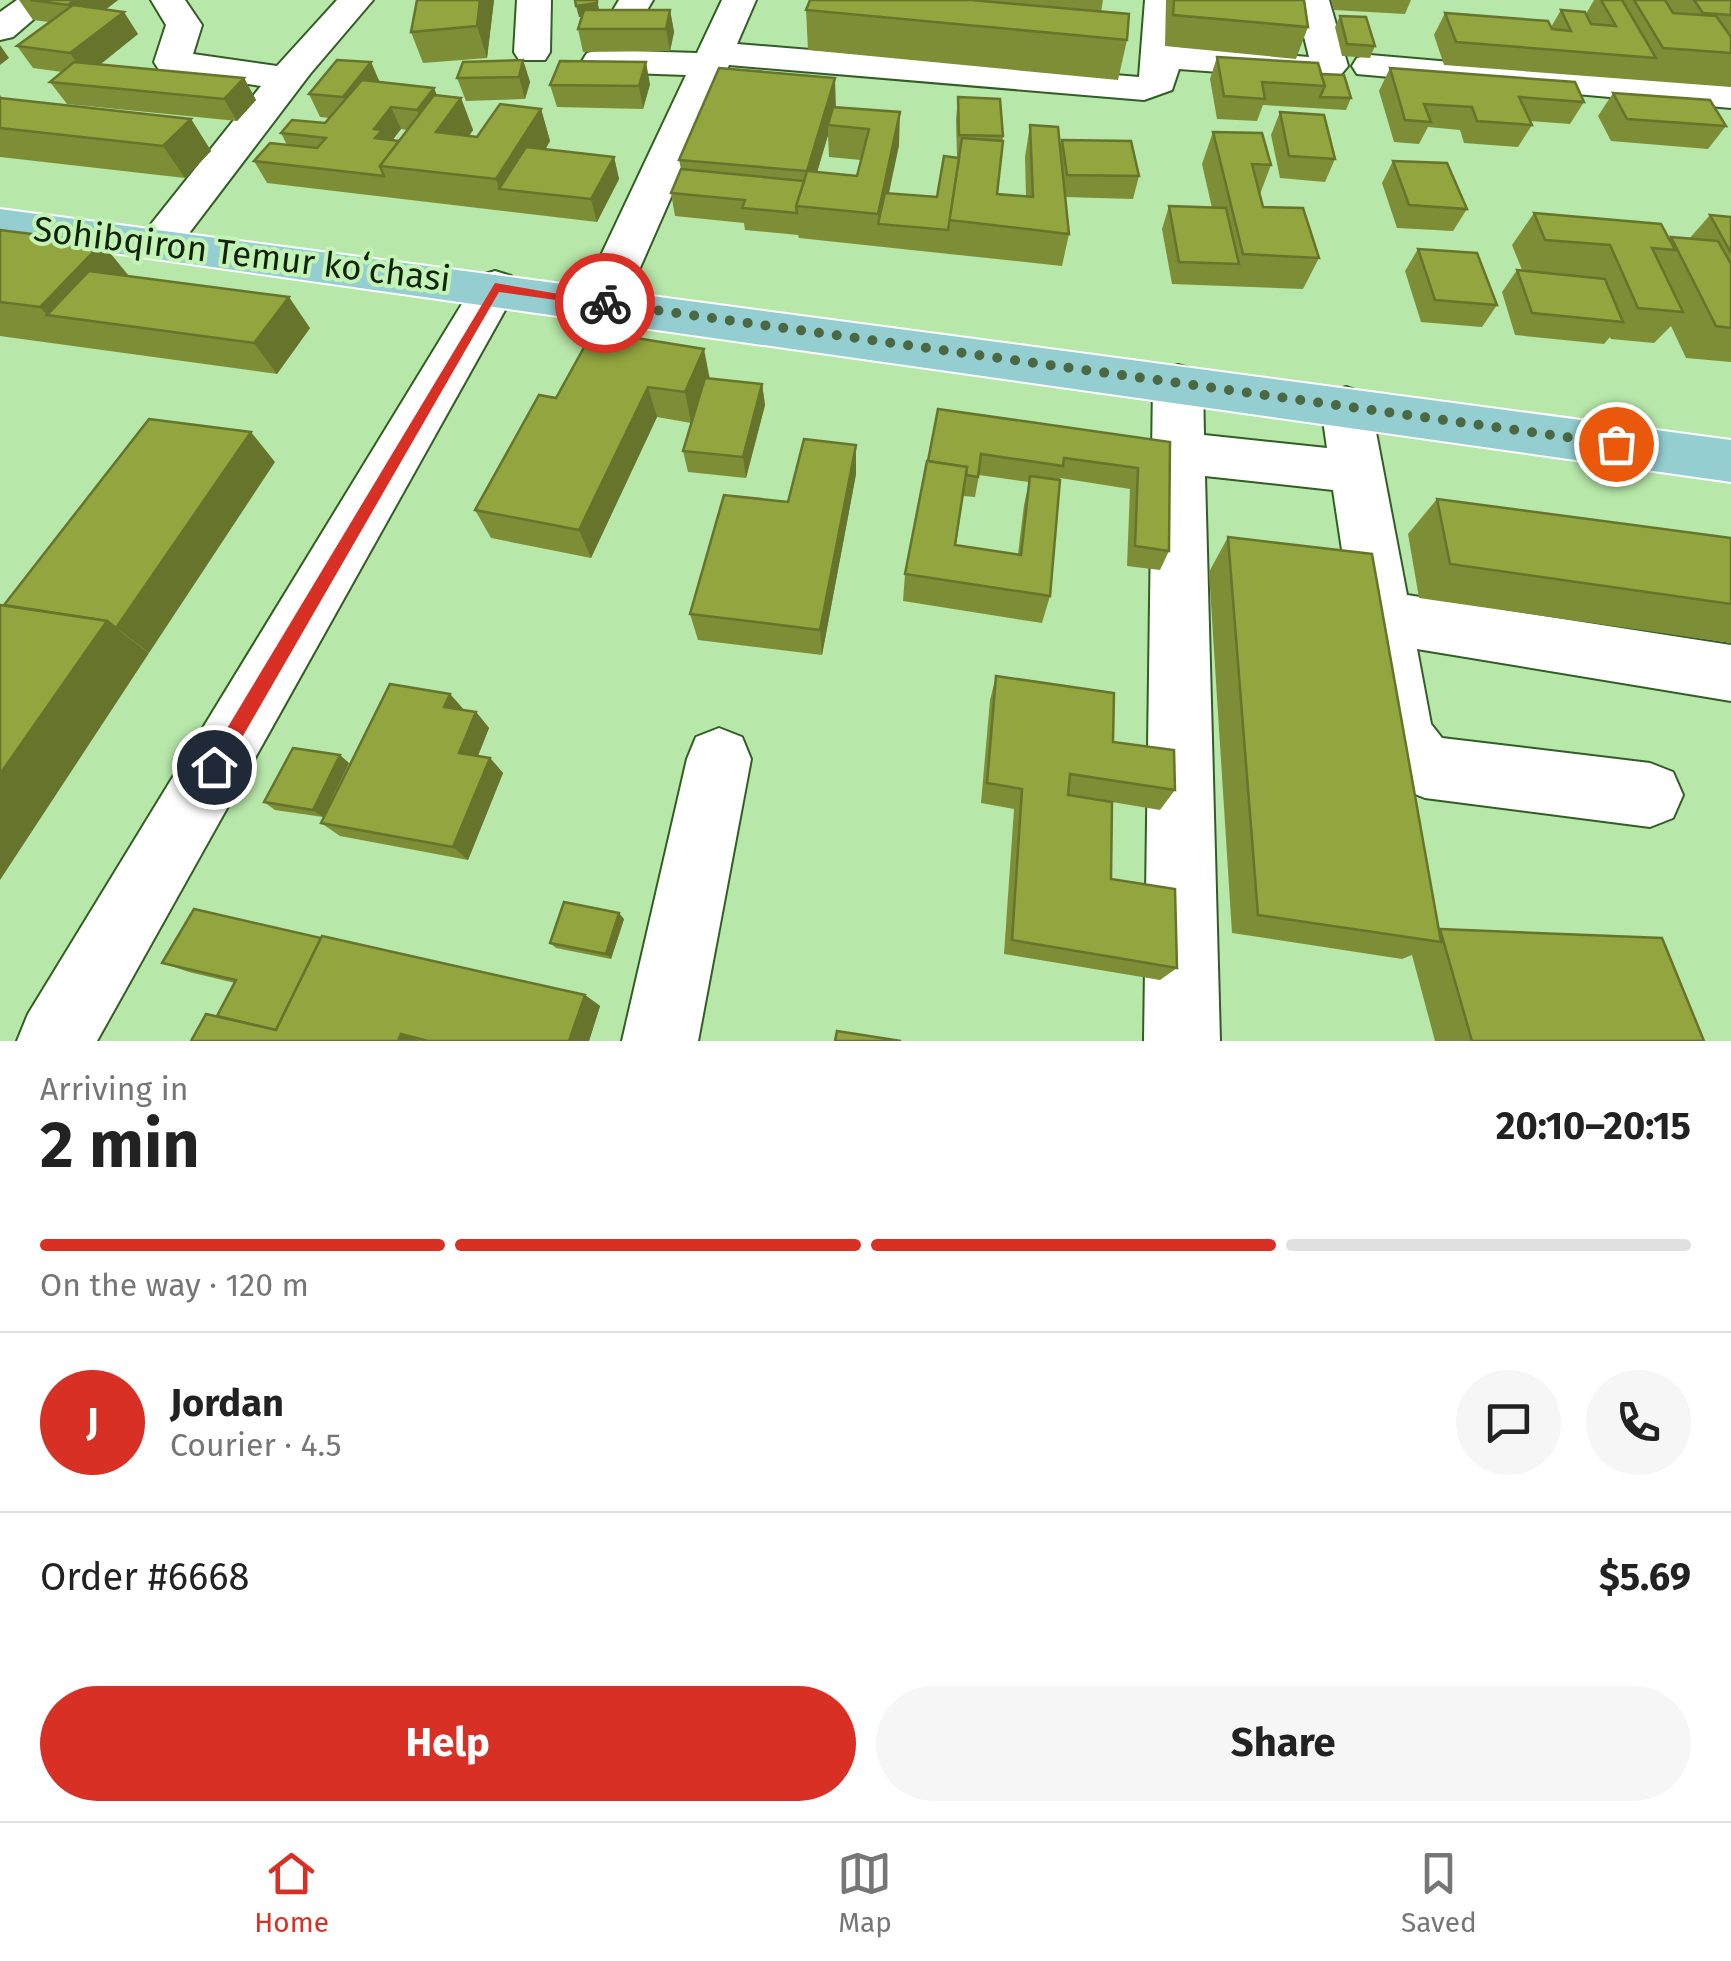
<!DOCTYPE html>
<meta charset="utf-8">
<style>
body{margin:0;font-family:"Fira Sans",sans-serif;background:#f6f6f6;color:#222;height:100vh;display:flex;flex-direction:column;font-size:38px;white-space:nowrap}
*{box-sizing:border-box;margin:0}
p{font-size:32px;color:#767676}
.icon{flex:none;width:55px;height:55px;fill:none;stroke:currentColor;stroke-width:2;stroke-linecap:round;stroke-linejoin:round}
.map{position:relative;height:1041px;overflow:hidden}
.drawer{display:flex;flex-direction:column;background:#fff;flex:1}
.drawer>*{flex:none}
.pin{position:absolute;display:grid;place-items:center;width:85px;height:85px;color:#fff;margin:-42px;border:5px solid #fff;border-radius:50%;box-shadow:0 2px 10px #0007}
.courier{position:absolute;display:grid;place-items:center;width:100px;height:100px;margin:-50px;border:8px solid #d93025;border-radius:50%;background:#fff;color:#222;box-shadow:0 2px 12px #0007}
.head em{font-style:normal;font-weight:700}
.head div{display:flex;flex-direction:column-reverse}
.head{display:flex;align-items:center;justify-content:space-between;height:170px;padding:0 40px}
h1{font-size:65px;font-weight:700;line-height:75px}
.bar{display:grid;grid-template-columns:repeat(4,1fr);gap:15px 10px;align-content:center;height:120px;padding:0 40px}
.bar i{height:12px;border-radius:8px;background:#e0e0e0}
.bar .current{background:#d93025}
.bar p{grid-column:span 4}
.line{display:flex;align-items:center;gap:25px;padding:0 40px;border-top:2px solid #e0e0e0}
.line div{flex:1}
.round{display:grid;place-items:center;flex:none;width:105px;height:105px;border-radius:52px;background:#f6f6f6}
.primary-button{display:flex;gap:20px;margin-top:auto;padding:20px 40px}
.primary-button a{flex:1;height:115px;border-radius:60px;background:#d93025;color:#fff;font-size:40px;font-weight:700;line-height:115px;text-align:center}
.primary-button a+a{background:#f6f6f6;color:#222}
.tab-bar{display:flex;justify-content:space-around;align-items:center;height:140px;border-top:2px solid #e0e0e0;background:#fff;font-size:28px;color:#767676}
.tab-bar a{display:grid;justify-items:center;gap:5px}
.tab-bar .current{color:#d93025}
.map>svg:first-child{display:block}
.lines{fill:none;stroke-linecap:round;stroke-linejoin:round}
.minor-casing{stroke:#335d25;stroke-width:4}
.major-casing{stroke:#fff;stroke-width:4}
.minor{fill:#fff;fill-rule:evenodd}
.major{fill:#94ced1;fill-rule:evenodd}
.wall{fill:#7e8e36;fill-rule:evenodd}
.shaded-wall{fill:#66742c}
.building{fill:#92a53f;stroke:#66742c;stroke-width:2.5}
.route{fill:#d93025}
.done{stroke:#4b6843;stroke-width:10;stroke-dasharray:0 18}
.labels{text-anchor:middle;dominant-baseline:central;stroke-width:8;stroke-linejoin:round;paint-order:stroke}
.street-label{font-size:35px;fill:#11230c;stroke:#c4f4b5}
</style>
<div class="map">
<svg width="1731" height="1041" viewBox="0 0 1731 1041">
<rect width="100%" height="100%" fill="#b7e7a9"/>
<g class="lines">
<defs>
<g id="minor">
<polygon points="17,0 56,0 13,37 0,40 0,12"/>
<polygon points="151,0 185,0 202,25 193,54 277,66 337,0 373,0 310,74 174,253 158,257 142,253 136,243 261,86 159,70 154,62 166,25"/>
<polygon points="517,0 551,0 550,52 545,60 519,60 514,52"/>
<polygon points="619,0 653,0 636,29 612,29 606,22"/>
<polygon points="722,0 756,0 737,44 1139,77 1145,0 1179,0 1179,47 1309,57 1295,0 1329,0 1348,66 1339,77 1326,80 1179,69 1172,90 1144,100 729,65 625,302 618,313 602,318 586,313 579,302 686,75 600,72 587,69 582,61 587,53 600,50 697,53"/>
<polygon points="1370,55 1731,86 1731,108 1357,74 1352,66 1357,58"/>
<polygon points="495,271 511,276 518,287 97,1041 17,1041 28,1014 479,276"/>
<polygon points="1178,365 1196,370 1203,383 1204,435 1327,448 1321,406 1328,393 1346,387 1364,393 1371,406 1407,595 1731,645 1731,701 1417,649 1431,724 1442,738 1650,763 1673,772 1683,795 1673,818 1650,827 1425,798 1402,789 1370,736 1333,490 1205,476 1220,1041 1144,1041 1153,383 1160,370"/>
<polygon points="719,728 742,737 751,759 698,1041 622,1041 687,759 696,737"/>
</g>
<polygon id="major" points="0,209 1731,440 1731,482 0,237"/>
</defs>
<!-- minor casing -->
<use href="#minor" class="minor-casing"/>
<!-- major casing -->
<use href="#major" class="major-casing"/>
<!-- minor -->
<use href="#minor" class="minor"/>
<!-- major -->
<use href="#major" class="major"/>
</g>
<!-- wall -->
<g class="wall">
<polygon points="19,0 118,0 106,9 138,34 100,64 244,78 256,100 237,121 67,104 50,82 62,72 33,68 17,46 49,22 33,20"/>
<polygon points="417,0 494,0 487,58 423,63 411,32"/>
<polygon points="597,0 599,10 670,10 674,32 670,51 583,52 578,29 582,17 579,17"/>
<polygon points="810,0 1103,0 1101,12 1127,40 1118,80 808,50 806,10"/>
<polygon points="1166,0 1304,0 1308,27 1296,59 1165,46"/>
<polygon points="1331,0 1411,0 1405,14 1334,10"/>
<polygon points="1594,0 1731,0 1731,87 1444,65 1434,35 1445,13 1551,27 1561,10 1586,14"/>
<polygon points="1340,16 1375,46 1370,58 1342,56 1335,27"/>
<polygon points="1217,57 1321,74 1351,98 1346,110 1263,105 1257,121 1217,119 1210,79"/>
<polygon points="523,60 530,82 525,99 466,101 457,78"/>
<path d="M371,62L379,82L437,96L461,98L473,130L469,136L477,137L541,109L550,141L545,150L614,157L619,179L597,222L267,183L254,161L287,145L281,133L325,123L330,118L320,117L309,94ZM401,129L407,130L399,141L392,140Z"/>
<polygon points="1390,68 1584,102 1570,124 1530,121 1532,125 1518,147 1464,143 1460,130 1428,127 1419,144 1394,142 1379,91"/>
<path d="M835,78V107L899,145L889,193L937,197L957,157L956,120L958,97L1003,136L997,194L1026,196L1025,157L1030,125L1060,152L1062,140L1139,176L1133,199L1065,197L1069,234L1062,266L799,238L798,235L745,230L744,223L675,216L671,193L681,169L679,160ZM828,135L829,157L861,160L857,176L817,172Z"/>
<polygon points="650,84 643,109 557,107 550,85"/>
<polygon points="1613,93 1726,126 1708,149 1611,141 1598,116"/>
<polygon points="0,95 3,99 191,119 211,151 185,178 0,157"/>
<polygon points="1280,112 1335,159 1325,182 1280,178 1271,135"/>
<polygon points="1213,132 1271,165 1260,194 1263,207 1319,258 1303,289 1172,284 1162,229 1169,206 1212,208 1202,164"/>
<polygon points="1393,161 1467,209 1453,231 1397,228 1382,183"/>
<polygon points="1534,213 1669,239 1671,237 1689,239 1710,215 1731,217 1731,362 1686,358 1671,326 1654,343 1611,339 1610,337 1604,344 1515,335 1502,292 1517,270 1522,270 1512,245"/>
<polygon points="0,230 102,243 129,276 310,328 277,374 0,336"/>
<polygon points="1418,249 1497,305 1482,327 1421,322 1405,271"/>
<polygon points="710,378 762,384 765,405 746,478 688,472 683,451 691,423 657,417 591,558 491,538 475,510 556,398"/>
<path d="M938,409L1170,442L1169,551L1160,570L1127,566L1130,489L1060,478L1050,596L1042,623L903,601L905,574ZM979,475L1029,482L1024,505L1018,554L956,545L963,496L975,497Z"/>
<polygon points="856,474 822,655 698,640 690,614 788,502"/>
<polygon points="1437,499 1731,538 1731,643 1419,598 1408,534"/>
<polygon points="1228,537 1439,929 1704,1041 1435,1041 1412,955 1402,959 1232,933 1209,572"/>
<polygon points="996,676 1113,742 1175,790 1160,810 1112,802 1111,879 1177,968 1160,980 1004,954 1014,809 981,803 990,700"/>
<polygon points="450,694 464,710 476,712 489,728 478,756 490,758 503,773 468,860 340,836 321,823"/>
<polygon points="349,763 323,817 275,810 264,802"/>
<polygon points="624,919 611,959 556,948 550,943"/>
<polygon points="321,938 585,995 600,1006 589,1041 191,1041 217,1016 235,983 189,972 162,963"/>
</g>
<!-- shaded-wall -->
<g class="shaded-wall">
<polygon points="74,0 118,0 83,27 68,5"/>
<polygon points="480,0 494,0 487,58 477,26"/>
<polygon points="597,0 600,15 579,17 576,6"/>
<polygon points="670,10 674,32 670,51 666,29"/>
<polygon points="124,12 138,34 86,76 70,53"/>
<polygon points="0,45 9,58 0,65"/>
<polygon points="523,60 530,82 525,99 519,77"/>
<polygon points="371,62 381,85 354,120 343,97"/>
<polygon points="646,62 650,84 643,109 639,86"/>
<polygon points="244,78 256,100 237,121 224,99"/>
<polygon points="835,78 836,110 828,125 828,135 807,207 807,171"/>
<polygon points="434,88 443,110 426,132 417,110"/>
<polygon points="461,98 473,130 449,165 436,132"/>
<polygon points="391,107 401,129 389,145 375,138 374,129"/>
<polygon points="541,109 550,141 520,191 499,189 496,179"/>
<polygon points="900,112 899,145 882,224 878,224 878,214"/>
<polygon points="191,119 211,151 185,178 163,146"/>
<polygon points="614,157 619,179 597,222 591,199"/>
<polygon points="102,243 134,283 47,315 40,307"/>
<polygon points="289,297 310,328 277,374 254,343"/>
<polygon points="704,349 710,380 691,423 685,392"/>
<polygon points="762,384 765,405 746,478 743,457"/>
<polygon points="648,387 657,417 591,558 579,530"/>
<polygon points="251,432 275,462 149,653 116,628"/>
<polygon points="856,445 856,474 822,655 820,630"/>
<polygon points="107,621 149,653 0,880 0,774"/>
<polygon points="450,694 464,710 444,707"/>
<polygon points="476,712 489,728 473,768 459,753"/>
<polygon points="340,755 349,763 323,817 313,810"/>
<polygon points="490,758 503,773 468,860 453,847"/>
<polygon points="619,913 624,919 611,959 606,954"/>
<polygon points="585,995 600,1006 589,1041 569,1041"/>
<polygon points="401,1034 420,1041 398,1041"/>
</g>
<!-- building -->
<g class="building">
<polygon points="30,0 74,0 68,5"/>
<polygon points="417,0 480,0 477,26 411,32"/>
<polygon points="575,0 597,0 597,3 576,6"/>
<polygon points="810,0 971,0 1129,14 1127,40 806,10"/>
<polygon points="1174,0 1304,0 1308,27 1173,15"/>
<polygon points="1601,0 1622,0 1656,58 1456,42 1445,13 1548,21 1552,29 1571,31 1561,10 1585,12 1591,24 1616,26"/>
<polygon points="1634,0 1665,0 1673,13 1716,16 1731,37 1731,53 1663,48"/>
<polygon points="1694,0 1731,0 1731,15 1703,13"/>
<polygon points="73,5 124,12 70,53 17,46"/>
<polygon points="584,10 670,10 666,29 578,29"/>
<polygon points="1340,16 1366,17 1375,46 1347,44"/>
<polygon points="1217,57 1318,63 1325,86 1262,82 1265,99 1224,96"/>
<polygon points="337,60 371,62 343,97 309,94"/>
<polygon points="523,60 519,77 457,78 463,62"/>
<polygon points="560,61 646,62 639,86 550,85"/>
<polygon points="74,62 244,78 224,99 50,82"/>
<polygon points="719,68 835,78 807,171 857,176 869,129 828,125 833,107 900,112 878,214 796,206 807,171 679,160"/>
<polygon points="1390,68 1575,82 1584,102 1519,97 1532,125 1477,121 1472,107 1424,104 1431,122 1405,120"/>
<polygon points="1321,74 1344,75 1351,98 1320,97 1325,86"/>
<polygon points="362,80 434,88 417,110 391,107 374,129 382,130 375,138 399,141 380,166 384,176 254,161 270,143 317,148 326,138 281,133 292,120 325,123"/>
<polygon points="1613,93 1710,100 1726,126 1627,119"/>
<polygon points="434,95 461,98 436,132 477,137 500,104 541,109 496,179 380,166"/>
<polygon points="958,97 1000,99 1003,136 959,135"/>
<polygon points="0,98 191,119 163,146 0,128"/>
<polygon points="1280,112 1324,115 1335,159 1289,156"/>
<polygon points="1030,125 1058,127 1069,234 949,220 962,138 1003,141 997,194 1033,197"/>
<polygon points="1213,132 1262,133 1271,165 1252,164 1263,207 1303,208 1319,258 1243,254"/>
<polygon points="1062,140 1131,141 1139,176 1067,175"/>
<polygon points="526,147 614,157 591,199 499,189"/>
<polygon points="944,156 959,158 948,230 878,224 885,193 937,197"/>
<polygon points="1393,161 1447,163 1467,209 1409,205"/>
<polygon points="681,169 804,181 796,206 797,213 742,208 745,200 671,193"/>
<polygon points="1169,206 1226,208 1239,264 1179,262"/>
<polygon points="1534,213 1661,224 1675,250 1652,248 1683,312 1638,308 1610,245 1545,240"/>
<polygon points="1710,215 1731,217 1731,253"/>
<polygon points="0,230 102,243 40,307 0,302"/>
<polygon points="1671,237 1718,241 1731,264 1731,328 1716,326"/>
<polygon points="1418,249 1477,253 1497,305 1435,300"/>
<polygon points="1517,270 1605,279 1623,322 1532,313"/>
<polygon points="89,271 289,297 254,343 47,315"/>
<polygon points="593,331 704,349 685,392 648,387 579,530 475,510 539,395 556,398"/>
<polygon points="705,378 762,384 743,457 683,451"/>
<polygon points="938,409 1170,442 1169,551 1135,546 1138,468 1064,458 1063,466 981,454 978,477 966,475 967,467 928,461"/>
<polygon points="149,419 251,432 116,628 107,621 4,605"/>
<polygon points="804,439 856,445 820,630 690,614 724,495 788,502"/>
<polygon points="927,461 967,467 955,545 1021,555 1030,476 1060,480 1050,596 905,574"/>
<polygon points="1437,499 1731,538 1731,604 1450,564"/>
<polygon points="1228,537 1372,554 1441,942 1258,915"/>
<polygon points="0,605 107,621 0,774"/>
<polygon points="996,676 1114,693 1113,742 1174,750 1175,790 1070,774 1068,795 1112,802 1111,879 1175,889 1177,968 1012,940 1022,789 987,783"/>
<polygon points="390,684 450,694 444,707 476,712 459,753 490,758 453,847 321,823"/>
<polygon points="293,748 340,755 313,810 264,802"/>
<polygon points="564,902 619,913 606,954 550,943"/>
<polygon points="194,909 321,938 276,1030 217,1016 236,980 162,963"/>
<polygon points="1440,929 1662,938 1704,1041 1472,1041"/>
<polygon points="322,936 585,995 569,1041 428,1041 401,1034 398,1041 191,1041 206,1014 276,1030"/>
<polygon points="837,1031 901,1041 835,1041"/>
</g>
<!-- route -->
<polygon class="route" points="495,283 611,303 605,307 499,292 221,774 208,774 208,760"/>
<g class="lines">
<!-- done -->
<polyline class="done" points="605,303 1616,444"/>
</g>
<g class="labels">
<!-- street labels -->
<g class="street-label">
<text transform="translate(242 254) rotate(7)">Sohibqiron Temur koʻchasi</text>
</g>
</g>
</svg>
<div class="pin" style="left:1616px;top:444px;background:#ea580c"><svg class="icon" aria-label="bag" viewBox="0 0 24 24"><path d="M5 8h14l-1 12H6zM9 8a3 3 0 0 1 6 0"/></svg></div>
<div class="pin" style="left:214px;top:767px;background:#1f2937"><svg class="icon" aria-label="home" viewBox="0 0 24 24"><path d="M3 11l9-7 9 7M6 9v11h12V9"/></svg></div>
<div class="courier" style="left:605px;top:303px"><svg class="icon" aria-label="bike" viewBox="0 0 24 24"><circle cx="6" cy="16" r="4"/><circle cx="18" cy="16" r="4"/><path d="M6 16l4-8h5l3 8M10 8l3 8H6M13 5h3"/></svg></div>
</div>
<section class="drawer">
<div class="head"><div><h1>2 min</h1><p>Arriving in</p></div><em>20:10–20:15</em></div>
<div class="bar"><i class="current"></i><i class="current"></i><i class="current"></i><i></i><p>On the way · 120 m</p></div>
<div class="line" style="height:180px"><b class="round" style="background:#d93025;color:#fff">J</b><div><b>Jordan</b><p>Courier · 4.5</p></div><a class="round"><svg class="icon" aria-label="chat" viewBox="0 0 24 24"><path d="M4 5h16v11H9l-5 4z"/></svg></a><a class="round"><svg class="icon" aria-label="phone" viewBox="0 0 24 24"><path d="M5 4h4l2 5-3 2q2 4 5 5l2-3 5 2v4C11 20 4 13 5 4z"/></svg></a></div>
<div class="line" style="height:130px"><div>Order #6668</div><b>$5.69</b></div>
<div class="primary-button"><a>Help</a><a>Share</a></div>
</section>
<nav class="tab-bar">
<a class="current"><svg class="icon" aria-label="home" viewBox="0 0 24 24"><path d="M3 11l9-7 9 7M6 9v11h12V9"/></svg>Home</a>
<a><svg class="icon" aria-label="map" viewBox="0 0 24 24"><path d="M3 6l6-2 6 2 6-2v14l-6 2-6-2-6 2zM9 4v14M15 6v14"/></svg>Map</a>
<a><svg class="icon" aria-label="saved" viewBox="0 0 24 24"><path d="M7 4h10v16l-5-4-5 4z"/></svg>Saved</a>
</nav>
